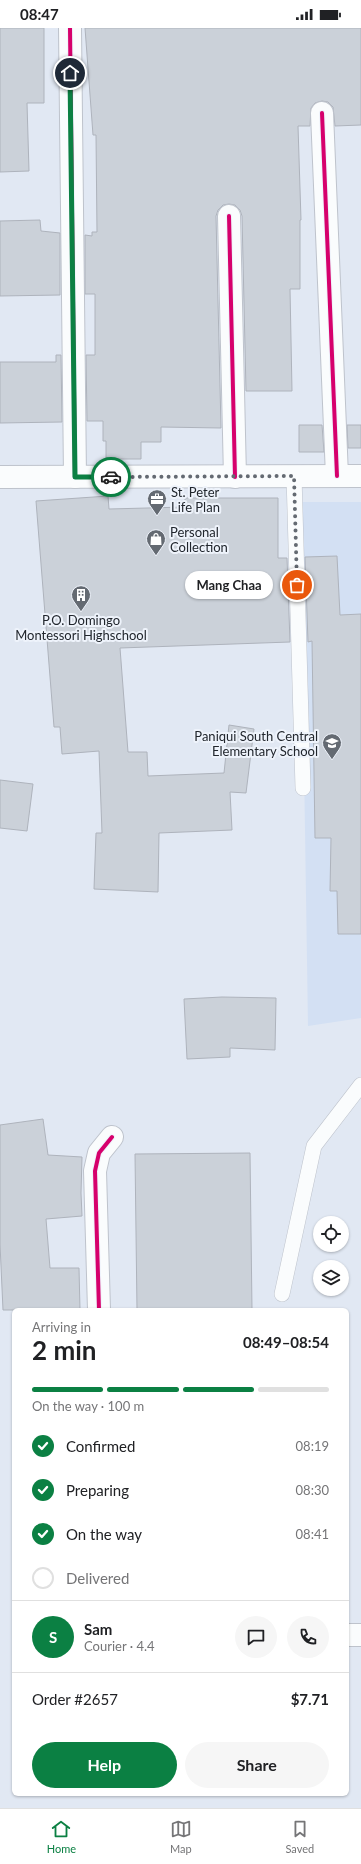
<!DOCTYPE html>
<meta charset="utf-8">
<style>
body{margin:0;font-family:Lato,sans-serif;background:#f6f6f6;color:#202124;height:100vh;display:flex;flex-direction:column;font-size:15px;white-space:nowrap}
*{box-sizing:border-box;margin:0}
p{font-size:13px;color:#757577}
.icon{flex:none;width:22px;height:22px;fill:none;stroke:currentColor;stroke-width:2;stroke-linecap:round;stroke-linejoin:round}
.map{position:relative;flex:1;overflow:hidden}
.drawer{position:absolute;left:12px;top:1280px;width:337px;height:488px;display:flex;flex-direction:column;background:#fff;border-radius:6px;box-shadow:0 1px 3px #0004}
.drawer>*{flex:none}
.tools{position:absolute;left:313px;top:1188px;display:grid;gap:8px}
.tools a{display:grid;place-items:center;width:36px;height:36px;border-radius:50%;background:#fff;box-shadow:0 1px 3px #0004;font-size:20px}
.pin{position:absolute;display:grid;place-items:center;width:34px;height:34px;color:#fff;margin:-17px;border:2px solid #fff;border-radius:50%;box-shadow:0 1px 4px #0007}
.courier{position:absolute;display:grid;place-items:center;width:40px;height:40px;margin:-20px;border:3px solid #0b8043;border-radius:50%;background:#fff;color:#222;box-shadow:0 1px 5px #0007}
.bubble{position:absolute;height:28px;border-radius:14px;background:#fff;box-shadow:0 1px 3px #0004;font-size:13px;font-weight:700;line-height:28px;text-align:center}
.head em{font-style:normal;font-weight:700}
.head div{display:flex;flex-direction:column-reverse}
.head{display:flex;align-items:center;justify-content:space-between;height:68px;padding:0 20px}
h1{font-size:26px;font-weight:700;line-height:30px}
.bar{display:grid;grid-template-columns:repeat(4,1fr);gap:6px 4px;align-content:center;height:48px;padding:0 20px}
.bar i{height:5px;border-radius:3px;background:#e0e0e0}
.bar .selected{background:#0b8043}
.bar p{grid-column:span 4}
.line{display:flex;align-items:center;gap:10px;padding:0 20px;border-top:1px solid #e0e0e0}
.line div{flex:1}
.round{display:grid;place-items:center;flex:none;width:42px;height:42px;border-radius:21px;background:#f6f6f6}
ol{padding:0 20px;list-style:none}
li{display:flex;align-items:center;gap:12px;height:44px}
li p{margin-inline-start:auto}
li .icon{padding:4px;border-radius:50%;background:#0b8043;color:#fff;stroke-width:4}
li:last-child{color:#757577}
li i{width:22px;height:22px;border:2px solid #e0e0e0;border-radius:50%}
.cta{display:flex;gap:8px;margin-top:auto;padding:8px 20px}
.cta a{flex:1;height:46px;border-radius:24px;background:#0b8043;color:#fff;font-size:16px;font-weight:700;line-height:46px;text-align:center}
.cta a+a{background:#f6f6f6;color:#202124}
.status{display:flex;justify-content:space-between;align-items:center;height:28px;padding:0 20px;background:#fff;direction:ltr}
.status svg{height:11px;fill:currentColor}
.dock{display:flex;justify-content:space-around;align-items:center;height:56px;border-top:1px solid #e0e0e0;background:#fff;font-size:11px;color:#757577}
.dock a{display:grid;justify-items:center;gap:2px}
.dock .selected{color:#0b8043}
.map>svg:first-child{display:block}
.built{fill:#d3e0f3}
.building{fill:#cbd1d9;stroke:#aeb3bc}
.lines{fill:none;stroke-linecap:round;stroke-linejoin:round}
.service-casing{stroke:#bec3cc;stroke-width:16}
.minor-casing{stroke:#bec3cc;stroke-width:24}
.tertiary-casing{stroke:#bec3cc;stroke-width:24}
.service{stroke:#fafcfd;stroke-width:15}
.minor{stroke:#fafcfd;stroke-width:22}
.tertiary{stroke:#fafcfd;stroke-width:22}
.cycleway-casing{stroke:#eef3fb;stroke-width:6}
.cycleway{stroke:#d6006c;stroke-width:4}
.done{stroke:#646a72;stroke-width:4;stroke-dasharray:0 7.2}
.route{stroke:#0b8043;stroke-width:5}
.labels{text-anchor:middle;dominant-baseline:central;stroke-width:4;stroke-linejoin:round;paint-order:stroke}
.poi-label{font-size:13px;fill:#21262d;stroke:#eef3fb;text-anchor:start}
</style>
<div class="status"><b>08:47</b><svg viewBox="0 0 49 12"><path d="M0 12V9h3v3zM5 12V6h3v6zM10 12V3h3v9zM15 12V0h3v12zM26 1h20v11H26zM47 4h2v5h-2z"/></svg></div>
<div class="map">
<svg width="361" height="1780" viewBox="0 0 361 1780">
<rect width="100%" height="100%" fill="#e1e8f3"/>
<!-- built -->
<polygon class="built" points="300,474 361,474 361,990 308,998"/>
<!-- building -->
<g class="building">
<polygon points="0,0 44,0 44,75 27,75 29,143 0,144"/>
<polygon points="85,0 361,0 361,97 335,98 333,79 328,74 322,73 315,75 311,80 310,98 298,98 301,192 300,192 300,261 290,261 292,363 246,363 242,188 240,182 235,177 229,176 223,177 218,182 216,188 221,400 161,399 161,414 141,414 141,431 106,431 106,413 103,413 103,393 87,393 86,327 95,327 95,266 85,266 85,207 92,208 92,204 97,204 96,107 93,107"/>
<polygon points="40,192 41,203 60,205 60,267 0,268 0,193"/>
<polygon points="56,327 61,327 62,394 0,395 0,334 56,334"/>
<polygon points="299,397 322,397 324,424 299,424"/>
<polygon points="347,397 361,397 361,420 348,420"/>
<polygon points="108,468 109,481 185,479 185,470 278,470 278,530 287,530 290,614 120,620 128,724 147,724 148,748 224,745 229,697 254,701 246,765 230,764 232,802 159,805 158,864 94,861 96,805 102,805 99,723 62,726 60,699 54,699 36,473"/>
<polygon points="337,528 340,587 361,586 361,906 338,906 337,863 330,863 331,810 315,810 312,613 308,614 305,529"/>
<polygon points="0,752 33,756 27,803 0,800"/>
<polygon points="222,969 276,970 275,1022 230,1020 230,1029 187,1031 184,971"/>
<polygon points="43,1091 48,1127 82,1129 81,1165 82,1188 46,1191 50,1240 79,1240 80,1282 3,1282 0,1216 0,1097"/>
<polygon points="250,1125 252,1282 137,1282 135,1126"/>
</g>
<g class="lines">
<defs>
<g id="service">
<polyline points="294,448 303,760"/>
<polyline points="282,1266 314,1118 361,1057"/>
</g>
<g id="minor">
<polyline points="70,0 75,449"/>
<polyline points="322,85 337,448"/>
<polyline points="229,188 235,449"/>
<polyline points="99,1282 95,1143 99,1125 112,1109"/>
<polyline points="347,1607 361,1607"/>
</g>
<polyline id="tertiary" points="0,449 361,448"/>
</defs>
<!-- service casing -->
<use href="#service" class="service-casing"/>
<!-- minor casing -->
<use href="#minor" class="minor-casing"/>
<!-- tertiary casing -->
<use href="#tertiary" class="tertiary-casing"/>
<!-- service -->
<use href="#service" class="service"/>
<!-- minor -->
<use href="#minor" class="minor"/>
<!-- tertiary -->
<use href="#tertiary" class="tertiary"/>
<defs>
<g id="cycleway">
<polyline points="70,0 75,449"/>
<polyline points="322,85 337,448"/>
<polyline points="229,188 235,449"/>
<polyline points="99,1282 95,1143 99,1125 112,1109"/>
</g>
</defs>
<!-- cycleway casing -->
<use href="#cycleway" class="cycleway-casing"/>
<!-- cycleway -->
<use href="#cycleway" class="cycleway"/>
</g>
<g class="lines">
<!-- done -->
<polyline class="done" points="111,449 294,448 297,557"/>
<!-- route -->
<polyline class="route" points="70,45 75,449 111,449"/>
</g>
<!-- icons -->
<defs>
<symbol id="office-pin" viewBox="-11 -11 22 30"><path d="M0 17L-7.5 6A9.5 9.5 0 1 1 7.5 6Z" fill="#646a72" stroke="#eef3fb"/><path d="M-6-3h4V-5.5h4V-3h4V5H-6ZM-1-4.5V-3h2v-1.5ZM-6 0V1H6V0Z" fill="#fff"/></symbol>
<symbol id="shop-pin" viewBox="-11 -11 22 30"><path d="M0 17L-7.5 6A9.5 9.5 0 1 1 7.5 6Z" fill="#646a72" stroke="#eef3fb"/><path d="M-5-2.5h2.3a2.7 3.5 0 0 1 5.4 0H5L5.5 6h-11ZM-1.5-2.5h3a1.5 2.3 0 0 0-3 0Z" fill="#fff"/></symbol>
<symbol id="building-pin" viewBox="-11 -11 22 30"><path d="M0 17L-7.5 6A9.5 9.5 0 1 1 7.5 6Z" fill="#646a72" stroke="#eef3fb"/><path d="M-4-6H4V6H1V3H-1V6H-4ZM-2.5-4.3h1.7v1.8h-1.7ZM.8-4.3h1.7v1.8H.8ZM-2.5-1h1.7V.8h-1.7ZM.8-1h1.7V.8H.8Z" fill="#fff"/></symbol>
<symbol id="school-pin" viewBox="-11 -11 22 30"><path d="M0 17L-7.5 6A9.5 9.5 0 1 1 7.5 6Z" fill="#646a72" stroke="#eef3fb"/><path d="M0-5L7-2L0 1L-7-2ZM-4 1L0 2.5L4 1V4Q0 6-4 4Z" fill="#fff"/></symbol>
</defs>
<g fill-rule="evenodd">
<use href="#office-pin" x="146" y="460" width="22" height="30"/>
<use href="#shop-pin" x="145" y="500" width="22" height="30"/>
<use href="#building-pin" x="70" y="556" width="22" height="30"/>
<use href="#school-pin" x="321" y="704" width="22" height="30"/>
</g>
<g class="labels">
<!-- poi labels -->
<g class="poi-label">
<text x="171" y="464">St. Peter<tspan x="171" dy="15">Life Plan</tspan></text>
<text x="170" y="504">Personal<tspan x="170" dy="15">Collection</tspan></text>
<text x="81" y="592" text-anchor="middle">P.O. Domingo<tspan x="81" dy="15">Montessori Highschool</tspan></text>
<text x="318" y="708" text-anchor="end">Paniqui South Central<tspan x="318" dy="15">Elementary School</tspan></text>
</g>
</g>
</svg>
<div class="tools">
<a><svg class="icon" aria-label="locate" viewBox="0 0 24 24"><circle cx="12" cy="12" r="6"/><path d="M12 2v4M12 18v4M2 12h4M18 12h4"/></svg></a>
<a><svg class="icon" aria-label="layers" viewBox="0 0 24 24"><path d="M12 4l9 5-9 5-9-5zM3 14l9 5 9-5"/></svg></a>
</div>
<div class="pin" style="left:297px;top:557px;background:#ea580c"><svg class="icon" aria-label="bag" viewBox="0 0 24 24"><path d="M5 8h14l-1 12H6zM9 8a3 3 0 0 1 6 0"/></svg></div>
<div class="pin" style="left:70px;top:45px;background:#1f2937"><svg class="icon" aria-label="home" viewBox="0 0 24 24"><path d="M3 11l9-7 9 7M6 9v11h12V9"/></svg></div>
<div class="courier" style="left:111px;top:449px"><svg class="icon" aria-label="car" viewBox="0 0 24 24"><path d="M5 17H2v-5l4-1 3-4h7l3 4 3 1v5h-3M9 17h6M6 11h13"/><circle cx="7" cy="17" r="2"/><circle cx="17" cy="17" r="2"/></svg></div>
<div class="bubble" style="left:185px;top:543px;width:88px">Mang Chaa</div>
<section class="drawer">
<div class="head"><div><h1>2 min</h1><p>Arriving in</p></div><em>08:49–08:54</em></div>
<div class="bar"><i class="selected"></i><i class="selected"></i><i class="selected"></i><i></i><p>On the way · 100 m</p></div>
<ol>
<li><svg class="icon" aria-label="check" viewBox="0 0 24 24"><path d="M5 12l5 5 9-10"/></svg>Confirmed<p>08:19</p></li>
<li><svg class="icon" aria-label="check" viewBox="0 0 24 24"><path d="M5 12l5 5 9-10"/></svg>Preparing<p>08:30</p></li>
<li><svg class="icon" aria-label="check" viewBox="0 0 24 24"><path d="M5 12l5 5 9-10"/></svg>On the way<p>08:41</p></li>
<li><i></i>Delivered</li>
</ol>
<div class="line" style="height:72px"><b class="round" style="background:#0b8043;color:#fff">S</b><div><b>Sam</b><p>Courier · 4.4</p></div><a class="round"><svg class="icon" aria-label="chat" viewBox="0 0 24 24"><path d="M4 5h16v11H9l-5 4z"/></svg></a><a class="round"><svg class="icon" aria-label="phone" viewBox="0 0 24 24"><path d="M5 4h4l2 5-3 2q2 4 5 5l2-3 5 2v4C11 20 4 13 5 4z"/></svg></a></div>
<div class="line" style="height:52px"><div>Order #2657</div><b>$7.71</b></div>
<div class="cta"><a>Help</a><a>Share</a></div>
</section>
</div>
<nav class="dock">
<a class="selected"><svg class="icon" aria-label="home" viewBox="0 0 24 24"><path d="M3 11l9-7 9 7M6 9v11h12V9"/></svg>Home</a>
<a><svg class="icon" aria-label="map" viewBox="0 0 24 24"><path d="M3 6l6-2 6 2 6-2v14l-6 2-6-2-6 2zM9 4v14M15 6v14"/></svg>Map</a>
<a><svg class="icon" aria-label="saved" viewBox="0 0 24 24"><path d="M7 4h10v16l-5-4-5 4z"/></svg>Saved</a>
</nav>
